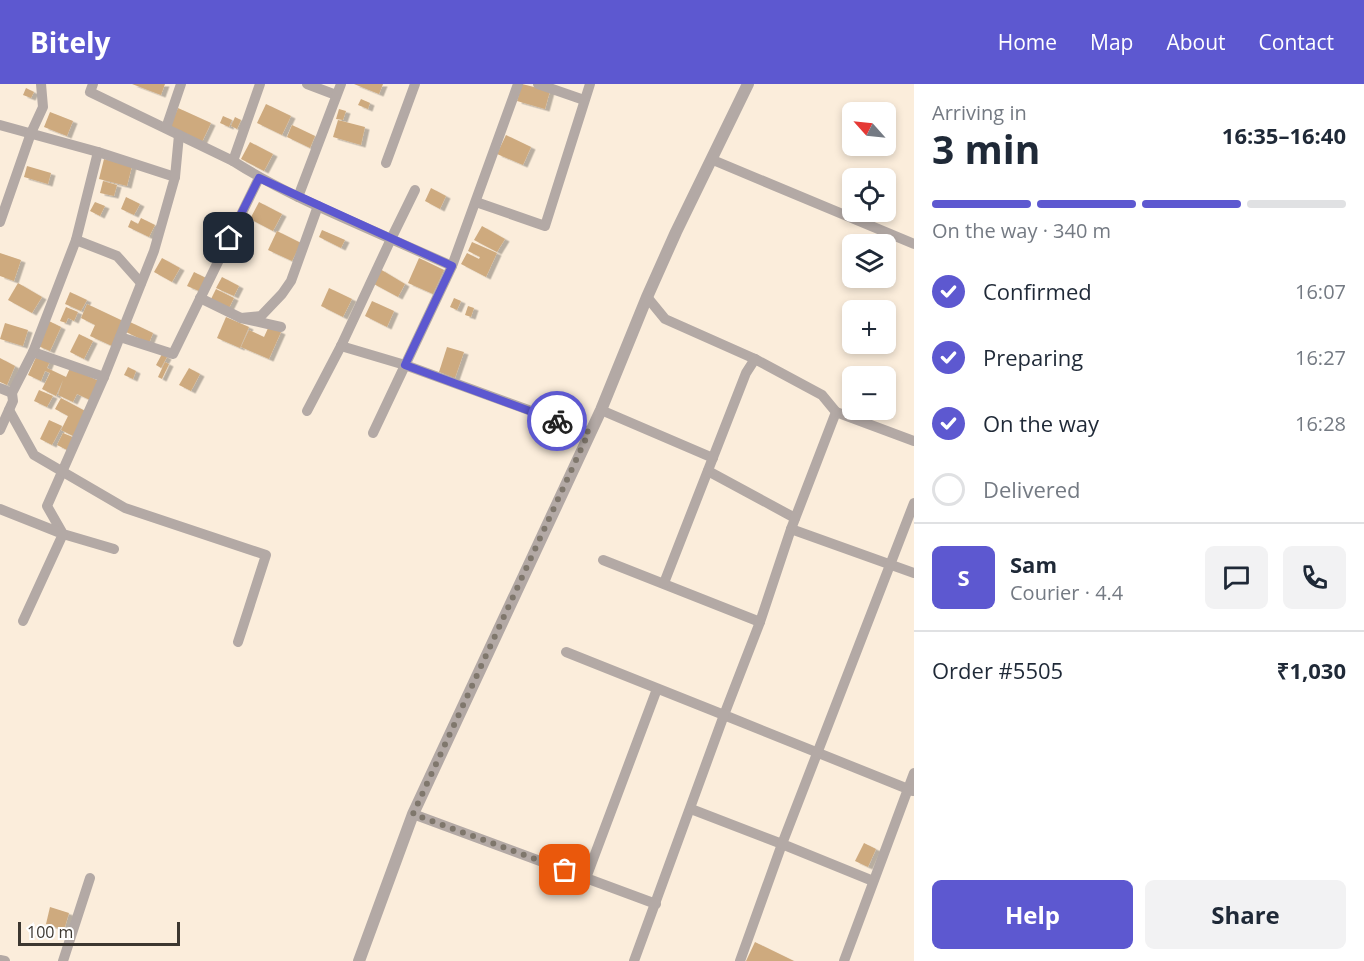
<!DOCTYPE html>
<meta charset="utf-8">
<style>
body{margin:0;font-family:"Open Sans",sans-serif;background:#f2f2f3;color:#1f2937;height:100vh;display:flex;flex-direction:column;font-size:22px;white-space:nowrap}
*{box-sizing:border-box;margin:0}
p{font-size:20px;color:#747a83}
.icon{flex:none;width:33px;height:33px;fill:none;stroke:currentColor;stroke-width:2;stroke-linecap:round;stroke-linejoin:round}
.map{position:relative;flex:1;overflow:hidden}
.details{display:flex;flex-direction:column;background:#fff;width:450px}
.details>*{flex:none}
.needle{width:39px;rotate:297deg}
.buttons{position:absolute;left:842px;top:18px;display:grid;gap:12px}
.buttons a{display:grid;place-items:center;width:54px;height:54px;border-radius:9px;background:#fff;box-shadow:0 3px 9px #0003;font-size:30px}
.scale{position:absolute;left:18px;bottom:15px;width:162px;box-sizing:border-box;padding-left:6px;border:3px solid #3c3730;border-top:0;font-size:16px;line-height:21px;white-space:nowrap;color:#3c3730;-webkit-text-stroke:4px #fff;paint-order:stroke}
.pin{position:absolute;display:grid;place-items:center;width:51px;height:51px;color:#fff;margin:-26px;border-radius:12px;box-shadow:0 3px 9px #0006}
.courier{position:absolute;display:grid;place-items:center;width:60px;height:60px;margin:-30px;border:4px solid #5d58d0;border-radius:50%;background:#fff;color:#222;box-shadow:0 2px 8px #0007}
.head em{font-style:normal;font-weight:700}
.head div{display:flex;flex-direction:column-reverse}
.head{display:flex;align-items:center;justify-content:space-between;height:102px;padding:0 18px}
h1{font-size:39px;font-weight:700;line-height:45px}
.bar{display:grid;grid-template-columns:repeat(4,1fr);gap:9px 6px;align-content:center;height:72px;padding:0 18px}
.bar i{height:8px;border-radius:4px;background:#e0e1e3}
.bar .active{background:#5d58d0}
.bar p{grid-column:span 4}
.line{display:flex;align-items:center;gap:15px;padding:0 18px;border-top:2px solid #e0e1e3}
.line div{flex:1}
.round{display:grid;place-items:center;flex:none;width:63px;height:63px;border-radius:9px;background:#f2f2f3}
ol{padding:0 18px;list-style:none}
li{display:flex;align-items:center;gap:18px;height:66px}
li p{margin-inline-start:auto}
li .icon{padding:6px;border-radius:50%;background:#5d58d0;color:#fff;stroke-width:4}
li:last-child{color:#747a83}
li i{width:33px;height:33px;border:3px solid #e0e1e3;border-radius:50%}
.primary-button{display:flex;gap:12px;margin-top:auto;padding:12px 18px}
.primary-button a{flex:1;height:69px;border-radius:9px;background:#5d58d0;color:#fff;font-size:24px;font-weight:700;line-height:69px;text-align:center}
.primary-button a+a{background:#f2f2f3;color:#1f2937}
header{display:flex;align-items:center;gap:36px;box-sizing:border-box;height:84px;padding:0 30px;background:#5d58d0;color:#fff}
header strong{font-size:28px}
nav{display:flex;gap:33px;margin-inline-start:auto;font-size:21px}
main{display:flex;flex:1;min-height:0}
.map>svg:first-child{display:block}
.building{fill:#ceaa7e;filter:url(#shadow)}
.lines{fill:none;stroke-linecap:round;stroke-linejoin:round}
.minor{stroke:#b3a9a5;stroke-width:10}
.tertiary{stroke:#b3a9a5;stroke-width:12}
.done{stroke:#7f776c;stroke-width:6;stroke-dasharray:0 10.8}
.route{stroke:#5d58d0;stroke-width:8}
</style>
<header>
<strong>Bitely</strong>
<nav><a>Home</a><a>Map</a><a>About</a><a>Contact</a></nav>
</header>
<main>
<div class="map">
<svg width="914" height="877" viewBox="0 0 914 877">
<defs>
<filter id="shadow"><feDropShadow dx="4.5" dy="2.5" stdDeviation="0" flood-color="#0004"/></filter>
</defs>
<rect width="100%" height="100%" fill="#fbeddb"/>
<!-- building -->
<g class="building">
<polygon points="132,0 165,0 161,11"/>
<polygon points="354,0 383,0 379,10"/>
<polygon points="522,0 550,7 545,25 517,17"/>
<polygon points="26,4 34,8 31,14 23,11"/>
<polygon points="361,15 370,19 368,25 358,21"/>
<polygon points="266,20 291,32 282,51 257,39"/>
<polygon points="178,24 211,39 202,58 170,42"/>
<polygon points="339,25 346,27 343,36 336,35"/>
<polygon points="50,28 73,37 67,52 44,43"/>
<polygon points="223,32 232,36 229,43 220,39"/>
<polygon points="235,33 241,36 237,45 231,42"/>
<polygon points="338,36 365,43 361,61 333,53"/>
<polygon points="292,41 315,52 310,64 287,53"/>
<polygon points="506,51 531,63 523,81 497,70"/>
<polygon points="250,58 273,70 264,87 241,75"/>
<polygon points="104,75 132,82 127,102 99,95"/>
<polygon points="27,82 51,89 48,100 24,93"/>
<polygon points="103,97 117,101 114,112 100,109"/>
<polygon points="431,104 446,112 440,125 425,117"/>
<polygon points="126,113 140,120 134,131 121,125"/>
<polygon points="95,118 105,122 100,132 90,127"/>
<polygon points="259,118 282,130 273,147 250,135"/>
<polygon points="141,134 155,141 149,153 128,143 131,136 138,140"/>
<polygon points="482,142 505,155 497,168 474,156"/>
<polygon points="322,146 345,156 341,164 319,153"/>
<polygon points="277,147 301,159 292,177 268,166"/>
<polygon points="472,158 497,169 486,193 461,180 467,169 479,175 480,173 468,167"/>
<polygon points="0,169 21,176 14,197 0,192"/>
<polygon points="162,174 180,184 172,198 154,188"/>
<polygon points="419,174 444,186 433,210 408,199"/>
<polygon points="380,185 405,200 398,213 372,199"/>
<polygon points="194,188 206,194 199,207 187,202"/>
<polygon points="222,193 239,202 234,212 216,204"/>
<polygon points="18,199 42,213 32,229 8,216"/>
<polygon points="329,204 352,215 343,233 321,222"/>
<polygon points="216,205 234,214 228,226 210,217"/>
<polygon points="70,208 87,216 81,227 65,220"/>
<polygon points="454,214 461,217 457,226 450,223"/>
<polygon points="372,217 394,227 387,243 365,232"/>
<polygon points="87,220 123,237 112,262 90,252 95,241 81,234"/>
<polygon points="468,222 474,224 471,233 465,231"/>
<polygon points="66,223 78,228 74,237 68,234 66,239 60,237"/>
<polygon points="226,233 249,243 240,264 217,254"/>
<polygon points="49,237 61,243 50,267 38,262"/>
<polygon points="130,238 153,249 149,259 126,248"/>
<polygon points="5,239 28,246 23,262 0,255"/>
<polygon points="269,242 281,248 269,275 241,263 249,246 264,253"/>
<polygon points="79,250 93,257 84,275 70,268"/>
<polygon points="447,263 464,268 455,294 439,288"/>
<polygon points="162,270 167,273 161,284 156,281"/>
<polygon points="37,271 50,277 47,284 66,293 70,284 99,297 90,316 77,310 73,318 58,311 63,296 56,312 42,305 50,289 45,287 41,297 28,291"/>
<polygon points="0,274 15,282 7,301 0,298"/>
<polygon points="165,278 169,280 162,295 158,293"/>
<polygon points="128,283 136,287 133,295 124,291"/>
<polygon points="189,284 200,290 191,307 179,301"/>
<polygon points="39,306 53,312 47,323 34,317"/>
<polygon points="61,314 87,328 75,353 61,346 68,332 55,325"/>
<polygon points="49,336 62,342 52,361 40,355"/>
<polygon points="63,349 75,354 69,367 57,361"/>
<polygon points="864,759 876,765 868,783 855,777"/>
<polygon points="50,823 69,829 64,846 46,840"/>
<polygon points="755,858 794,877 746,877"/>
</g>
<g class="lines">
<!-- minor -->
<g class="minor">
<polyline points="93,0 90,8 233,77"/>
<path d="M260,0L233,77C283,109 338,131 391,155L415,106"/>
<polyline points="307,0 336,11"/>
<polyline points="538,0 584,16"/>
<polyline points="0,41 98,68 175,93 154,167 104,293 47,422 63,450 114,465"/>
<polyline points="166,44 181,0"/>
<polyline points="713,76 914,160"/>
<polyline points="386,79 415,0"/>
<polyline points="175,93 179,51"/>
<polyline points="298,113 341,0"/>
<polyline points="476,118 545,142 590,0"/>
<polyline points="0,138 31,49 43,23 41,0"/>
<polyline points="76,156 117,172 141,199"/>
<polyline points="647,213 665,235 755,275"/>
<polyline points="200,214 241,234 281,243"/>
<polyline points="241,234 261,232 282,210 291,197 318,122"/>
<polyline points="120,253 173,270 259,94"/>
<polyline points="341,262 405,281 589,348"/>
<polyline points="33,268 104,293"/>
<polyline points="0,304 12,309"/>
<polyline points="9,326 34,371 125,424 266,471 238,558"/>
<polyline points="601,326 713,374"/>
<polyline points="307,327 341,262 391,155 452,182"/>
<polyline points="836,328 914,357"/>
<polyline points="0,346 13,317 12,309 33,268 76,156 98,68"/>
<polyline points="373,349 452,182 518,0"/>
<polyline points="708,387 795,434"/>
<polyline points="0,425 63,450 23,537"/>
<polyline points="791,445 914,489"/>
<polyline points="603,476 760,538"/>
<polyline points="664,499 746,289 755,275 822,311 836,328 791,445 760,538 724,631 908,705 914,689"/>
<polyline points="566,568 724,631 634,877"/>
<polyline points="691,725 782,760 740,877"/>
<polyline points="413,730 656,820"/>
<polyline points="586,794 657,605"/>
<polyline points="873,797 782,760 914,419"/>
<polyline points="0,876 5,877"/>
<polyline points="63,877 90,794"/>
<polyline points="844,877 908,705 913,707"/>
</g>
<!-- tertiary -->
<polyline class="tertiary" points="359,877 413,730 601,326 647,213 676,148 748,0"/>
</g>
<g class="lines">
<!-- done -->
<polyline class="done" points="557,337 589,348 413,730 565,786"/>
<!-- route -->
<polyline class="route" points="229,154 259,94 452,182 405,281 557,337"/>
</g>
</svg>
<div class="buttons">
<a><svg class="needle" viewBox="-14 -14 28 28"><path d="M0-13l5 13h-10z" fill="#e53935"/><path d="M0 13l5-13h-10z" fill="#747a83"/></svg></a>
<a><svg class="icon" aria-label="locate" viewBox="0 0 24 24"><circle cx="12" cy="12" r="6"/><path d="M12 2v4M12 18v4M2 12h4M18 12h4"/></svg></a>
<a><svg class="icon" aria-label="layers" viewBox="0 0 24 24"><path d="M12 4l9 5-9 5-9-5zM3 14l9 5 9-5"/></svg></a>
<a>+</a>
<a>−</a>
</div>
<div class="scale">100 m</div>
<div class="pin" style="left:565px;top:786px;background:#ea580c"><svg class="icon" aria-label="bag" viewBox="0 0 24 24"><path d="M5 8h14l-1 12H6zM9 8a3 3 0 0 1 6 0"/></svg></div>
<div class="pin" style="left:229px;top:154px;background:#1f2937"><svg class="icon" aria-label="home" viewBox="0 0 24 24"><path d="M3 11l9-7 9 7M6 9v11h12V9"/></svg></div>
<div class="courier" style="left:557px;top:337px"><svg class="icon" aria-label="bike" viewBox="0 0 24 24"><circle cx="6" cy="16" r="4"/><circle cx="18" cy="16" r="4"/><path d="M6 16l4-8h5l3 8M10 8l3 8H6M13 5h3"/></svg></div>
</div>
<section class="details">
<div class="head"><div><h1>3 min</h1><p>Arriving in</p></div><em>16:35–16:40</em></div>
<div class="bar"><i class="active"></i><i class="active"></i><i class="active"></i><i></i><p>On the way · 340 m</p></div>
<ol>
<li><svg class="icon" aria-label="check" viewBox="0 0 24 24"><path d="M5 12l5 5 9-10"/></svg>Confirmed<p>16:07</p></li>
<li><svg class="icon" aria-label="check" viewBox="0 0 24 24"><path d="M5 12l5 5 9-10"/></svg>Preparing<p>16:27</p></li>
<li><svg class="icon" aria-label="check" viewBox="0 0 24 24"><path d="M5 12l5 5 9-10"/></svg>On the way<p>16:28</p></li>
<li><i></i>Delivered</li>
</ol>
<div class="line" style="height:108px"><b class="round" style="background:#5d58d0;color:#fff">S</b><div><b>Sam</b><p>Courier · 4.4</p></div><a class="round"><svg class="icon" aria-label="chat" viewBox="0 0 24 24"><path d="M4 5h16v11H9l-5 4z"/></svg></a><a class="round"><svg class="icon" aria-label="phone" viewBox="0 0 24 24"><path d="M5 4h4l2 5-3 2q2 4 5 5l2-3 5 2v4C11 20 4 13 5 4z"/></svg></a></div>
<div class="line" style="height:78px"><div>Order #5505</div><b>₹1,030</b></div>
<div class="primary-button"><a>Help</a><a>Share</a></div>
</section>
</main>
